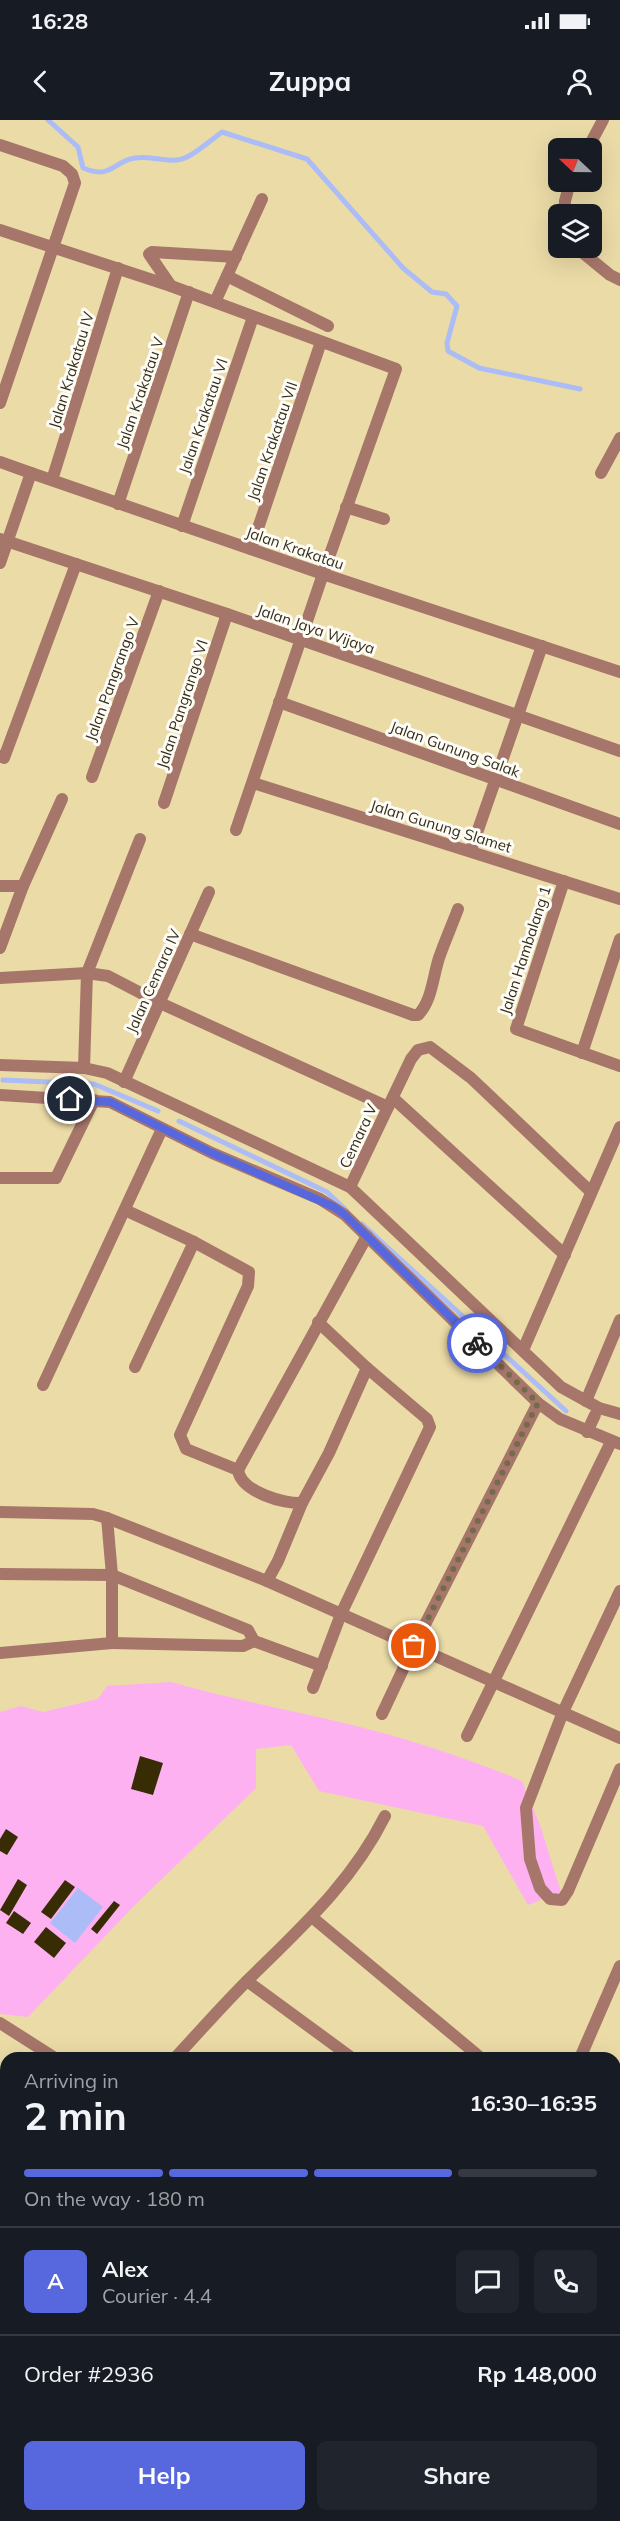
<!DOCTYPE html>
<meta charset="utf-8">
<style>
body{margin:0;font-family:Mulish,sans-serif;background:#20242c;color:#f1f3f6;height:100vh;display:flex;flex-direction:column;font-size:22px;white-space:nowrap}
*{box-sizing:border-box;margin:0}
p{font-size:20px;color:#9ea1a6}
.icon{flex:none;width:33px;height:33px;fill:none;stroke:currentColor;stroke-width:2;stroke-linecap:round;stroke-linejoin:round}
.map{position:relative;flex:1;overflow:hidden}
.details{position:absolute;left:0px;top:1932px;width:621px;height:470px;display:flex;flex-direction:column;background:#171b24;border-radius:18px 18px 0 0;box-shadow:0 6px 24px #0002}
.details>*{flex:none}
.needle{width:39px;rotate:292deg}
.fabs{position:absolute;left:548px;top:18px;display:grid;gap:12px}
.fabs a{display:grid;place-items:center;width:54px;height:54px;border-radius:9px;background:#171b24;box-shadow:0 6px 24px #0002;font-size:30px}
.pin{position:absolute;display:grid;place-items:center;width:51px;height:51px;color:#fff;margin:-26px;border:3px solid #fff;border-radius:50%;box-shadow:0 2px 6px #0007}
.courier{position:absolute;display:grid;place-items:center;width:60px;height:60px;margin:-30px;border:4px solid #5768df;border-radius:50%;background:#fff;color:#222;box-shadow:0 2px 8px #0007}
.summary em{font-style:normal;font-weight:700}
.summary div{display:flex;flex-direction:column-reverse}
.summary{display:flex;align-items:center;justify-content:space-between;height:102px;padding:0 24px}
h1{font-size:39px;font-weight:700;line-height:45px}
.bar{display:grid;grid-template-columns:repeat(4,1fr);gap:9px 6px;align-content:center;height:72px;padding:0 24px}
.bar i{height:8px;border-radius:4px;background:#363941}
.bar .active{background:#5768df}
.bar p{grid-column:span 4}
.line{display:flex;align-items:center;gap:15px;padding:0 24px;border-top:2px solid #363941}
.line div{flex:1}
.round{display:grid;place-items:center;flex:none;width:63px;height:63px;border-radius:9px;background:#20242c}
.button{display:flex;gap:12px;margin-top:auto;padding:12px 24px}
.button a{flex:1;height:69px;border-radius:9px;background:#5768df;color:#fff;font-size:24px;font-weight:700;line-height:69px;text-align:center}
.button a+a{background:#20242c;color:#f1f3f6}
.status{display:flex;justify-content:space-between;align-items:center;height:42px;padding:0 30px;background:#171b24;direction:ltr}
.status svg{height:16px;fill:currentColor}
header{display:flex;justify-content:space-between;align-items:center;height:78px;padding:0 24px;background:#171b24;font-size:27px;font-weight:700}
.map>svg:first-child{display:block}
.green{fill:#feb1f0}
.water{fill:#acbcf7}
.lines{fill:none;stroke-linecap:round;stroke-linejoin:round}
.stream{stroke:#acbcf7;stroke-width:5}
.building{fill:#372c04}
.minor{stroke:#a7766b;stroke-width:12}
.tertiary{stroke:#a7766b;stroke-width:12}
.minor-bridge{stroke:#a7766b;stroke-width:12}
.done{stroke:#746b4b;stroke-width:6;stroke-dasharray:0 10.8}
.route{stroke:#5768df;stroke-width:8}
.labels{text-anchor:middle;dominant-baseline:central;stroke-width:6;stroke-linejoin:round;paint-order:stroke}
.street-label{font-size:15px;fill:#342e1a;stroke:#fefcf7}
</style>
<div class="status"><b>16:28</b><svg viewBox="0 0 49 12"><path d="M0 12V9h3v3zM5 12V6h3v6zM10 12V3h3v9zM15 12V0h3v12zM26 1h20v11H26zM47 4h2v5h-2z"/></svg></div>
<header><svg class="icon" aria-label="back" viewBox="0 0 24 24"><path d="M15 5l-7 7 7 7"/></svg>Zuppa<svg class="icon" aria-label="person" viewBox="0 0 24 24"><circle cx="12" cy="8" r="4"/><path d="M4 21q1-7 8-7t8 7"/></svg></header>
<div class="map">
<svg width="620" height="2401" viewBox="0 0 620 2401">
<rect width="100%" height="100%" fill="#ebdba7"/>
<!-- green -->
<g class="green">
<path d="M171,1562C234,1580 297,1591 360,1607C415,1621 469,1639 522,1661L541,1708L561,1772L528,1785L483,1706L319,1671L291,1625L256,1629V1668L135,1785L28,1897L0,1894V1592L21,1586L43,1592L98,1579L107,1566Z"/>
<polygon points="0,1965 6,1975 6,2143 0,2140"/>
</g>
<!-- water -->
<polygon class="water" points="78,1768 103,1787 75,1823 50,1803"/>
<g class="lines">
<!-- stream -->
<g class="stream">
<path d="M48,0L78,27L83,48C112,60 113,41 135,38C151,35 172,45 187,37C199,31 211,20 222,12L307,39L403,148L432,172L446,174L457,186L447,223L448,231L479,248L580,269"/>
<polyline points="3,960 94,964 158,991"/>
<polyline points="179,1001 327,1072 346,1090"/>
<polyline points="362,1104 566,1291"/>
<polyline points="0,2002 6,2005"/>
<polyline points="338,2396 339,2401"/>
</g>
</g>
<!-- building -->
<g class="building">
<polygon points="140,1636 163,1643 153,1675 131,1669"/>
<polygon points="6,1709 18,1717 7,1735 0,1731 0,1719"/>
<polygon points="18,1759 27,1765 9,1796 0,1790"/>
<polygon points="65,1760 75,1767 51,1799 41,1792"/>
<polygon points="114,1781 120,1785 97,1814 91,1809"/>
<polygon points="14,1791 31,1803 23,1814 6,1803"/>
<polygon points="46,1807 66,1823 54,1838 34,1822"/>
<polygon points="0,2113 6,2118 4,2136 0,2133"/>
<polygon points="0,2140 6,2144 6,2162 0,2158"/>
<polygon points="0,2164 6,2167 0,2182"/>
<polygon points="0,2241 6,2244 6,2264 0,2275"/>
<polygon points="6,2273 6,2290 0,2286"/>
<polygon points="121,2396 147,2396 143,2401 117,2401"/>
</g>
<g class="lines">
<!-- minor -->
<g class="minor">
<polyline points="0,25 63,46 72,54 75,63 0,283"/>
<polyline points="588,28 603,0"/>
<polyline points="564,94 565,81 570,62"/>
<polyline points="0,110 171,166 396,249 323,454 236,710"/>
<polyline points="577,128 610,155 620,160"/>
<polyline points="227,156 328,206"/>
<polyline points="171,166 149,134 152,132 236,137"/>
<polyline points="215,182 262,79"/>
<polyline points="0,342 31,353"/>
<polyline points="601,353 620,318"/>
<polyline points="52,360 118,148"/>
<polyline points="118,384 189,172"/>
<polyline points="346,387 384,399"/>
<polyline points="182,406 253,197"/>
<polyline points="0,419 227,494 620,631"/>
<polyline points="251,429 321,222"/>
<polyline points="0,443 31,353 323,454 620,552"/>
<polyline points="279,582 620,704"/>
<polyline points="0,636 4,638 76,444"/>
<polyline points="92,657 159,471"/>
<polyline points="253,663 620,779"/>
<polyline points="164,683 227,494"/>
<polyline points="140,719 87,853 108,856 160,883 388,987"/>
<polyline points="471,730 542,526"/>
<polyline points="564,761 516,909 620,946"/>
<polyline points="0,766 23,766"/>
<path d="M190,814L413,895H418C432,881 433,856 439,838C445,821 452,805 458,789"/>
<polyline points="0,828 23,766 62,679"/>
<polyline points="0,858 87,853 84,948"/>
<polyline points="582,933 620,819"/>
<polyline points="0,945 84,948 107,953 350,1067 561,1267 599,1288 620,1294"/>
<polyline points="124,962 209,772"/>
<polyline points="0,975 110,982 212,1033 320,1079 345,1095 538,1283 560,1299 620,1324"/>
<polyline points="393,978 565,1135"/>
<polyline points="0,1058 56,1058 94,980"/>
<polyline points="350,1067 411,939 418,930 430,927 471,958 591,1072"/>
<path d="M125,1090L194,1122L249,1152L248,1166L180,1315L186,1329L238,1350C241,1372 284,1384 302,1383L329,1333L367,1248"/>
<polyline points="523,1230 620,1007"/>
<polyline points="135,1247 194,1122"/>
<polyline points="43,1265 162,1009"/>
<polyline points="586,1281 620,1200"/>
<polyline points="238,1350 367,1116"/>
<polyline points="0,1392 93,1394 107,1398 267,1461 620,1618"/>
<polyline points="0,1454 112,1455 107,1398"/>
<polyline points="267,1461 278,1441 302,1383"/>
<polyline points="620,1471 563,1592 526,1688 530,1739 540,1768 550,1779 562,1780 568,1771 620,1649"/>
<polyline points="112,1523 243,1526 254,1521"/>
<polyline points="0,1533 112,1523 112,1455 248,1510 254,1521 322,1546"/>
<polyline points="313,1568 341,1494 430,1307 427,1299 367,1248 318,1202"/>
<polyline points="382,1594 414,1526 538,1283"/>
<polyline points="467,1616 611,1322"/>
<polyline points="313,1798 481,1938"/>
<polyline points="247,1861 352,1938"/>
<path d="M175,1938C201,1910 226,1881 254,1854C304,1805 353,1760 385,1696"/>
<polyline points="580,1938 620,1846"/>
<polyline points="615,1979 620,1980"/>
<polyline points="615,2063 620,2061"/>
<polyline points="0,2201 6,2204"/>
<polyline points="0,2338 6,2340"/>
<polyline points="510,2396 515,2401"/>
<polyline points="405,2401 425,2396"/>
<polyline points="620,2401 615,2323 620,2300"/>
</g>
<!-- tertiary -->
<g class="tertiary">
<polyline points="0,1903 55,1938"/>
<polyline points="0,2220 6,2224"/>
<polyline points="155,2396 157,2401"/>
<polyline points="403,2396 404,2401"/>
</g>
<!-- minor-bridge -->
<polyline class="minor-bridge" points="587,1312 595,1295"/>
</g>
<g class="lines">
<!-- done -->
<polyline class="done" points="414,1526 538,1283 477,1223"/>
<!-- route -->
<polyline class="route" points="70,979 110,982 212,1033 334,1087 345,1095 477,1223"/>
</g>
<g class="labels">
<!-- street labels -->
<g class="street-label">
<text transform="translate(71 250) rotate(-73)">Jalan Krakatau IV</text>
<text transform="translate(140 273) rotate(-71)">Jalan Krakatau V</text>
<text transform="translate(203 296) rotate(-71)">Jalan Krakatau VI</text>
<text transform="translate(272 321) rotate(-71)">Jalan Krakatau VII</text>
<text transform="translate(295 428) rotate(19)">Jalan Krakatau</text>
<text transform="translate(316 509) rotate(19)">Jalan Jaya Wijaya</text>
<text transform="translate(112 559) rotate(-70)">Jalan Pangrango V</text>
<text transform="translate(182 584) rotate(-72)">Jalan Pangrango VI</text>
<text transform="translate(455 629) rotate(20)">Jalan Gunung Salak</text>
<text transform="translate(441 706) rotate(17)">Jalan Gunung Slamet</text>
<text transform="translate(525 830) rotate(-72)">Jalan Hambalang 1</text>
<text transform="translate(153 861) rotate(-66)">Jalan Cemara IV</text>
<text transform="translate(358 1016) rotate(-65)">Cemara V</text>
</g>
</g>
</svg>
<div class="fabs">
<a><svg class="needle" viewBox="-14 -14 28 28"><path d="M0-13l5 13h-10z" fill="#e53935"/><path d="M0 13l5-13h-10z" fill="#9ea1a6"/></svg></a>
<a><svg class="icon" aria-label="layers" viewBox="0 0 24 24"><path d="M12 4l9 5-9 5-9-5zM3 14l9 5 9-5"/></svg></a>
</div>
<div class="pin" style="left:414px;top:1526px;background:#ea580c"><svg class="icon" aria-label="bag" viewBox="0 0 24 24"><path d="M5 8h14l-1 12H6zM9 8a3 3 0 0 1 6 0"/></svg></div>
<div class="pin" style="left:70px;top:979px;background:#1f2937"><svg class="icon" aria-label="home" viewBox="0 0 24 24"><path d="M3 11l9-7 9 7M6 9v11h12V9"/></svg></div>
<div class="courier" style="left:477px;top:1223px"><svg class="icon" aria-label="bike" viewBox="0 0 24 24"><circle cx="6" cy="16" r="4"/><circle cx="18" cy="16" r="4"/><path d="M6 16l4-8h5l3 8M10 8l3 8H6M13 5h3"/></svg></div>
<section class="details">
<div class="summary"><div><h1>2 min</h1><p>Arriving in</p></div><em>16:30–16:35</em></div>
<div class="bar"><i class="active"></i><i class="active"></i><i class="active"></i><i></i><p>On the way · 180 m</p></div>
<div class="line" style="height:108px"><b class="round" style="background:#5768df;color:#fff">A</b><div><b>Alex</b><p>Courier · 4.4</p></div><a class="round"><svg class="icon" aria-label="chat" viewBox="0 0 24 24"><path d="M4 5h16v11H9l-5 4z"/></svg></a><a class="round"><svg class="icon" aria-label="phone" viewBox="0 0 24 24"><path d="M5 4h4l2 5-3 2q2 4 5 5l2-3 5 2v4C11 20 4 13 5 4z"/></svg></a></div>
<div class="line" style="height:78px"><div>Order #2936</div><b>Rp 148,000</b></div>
<div class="button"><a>Help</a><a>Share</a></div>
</section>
</div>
